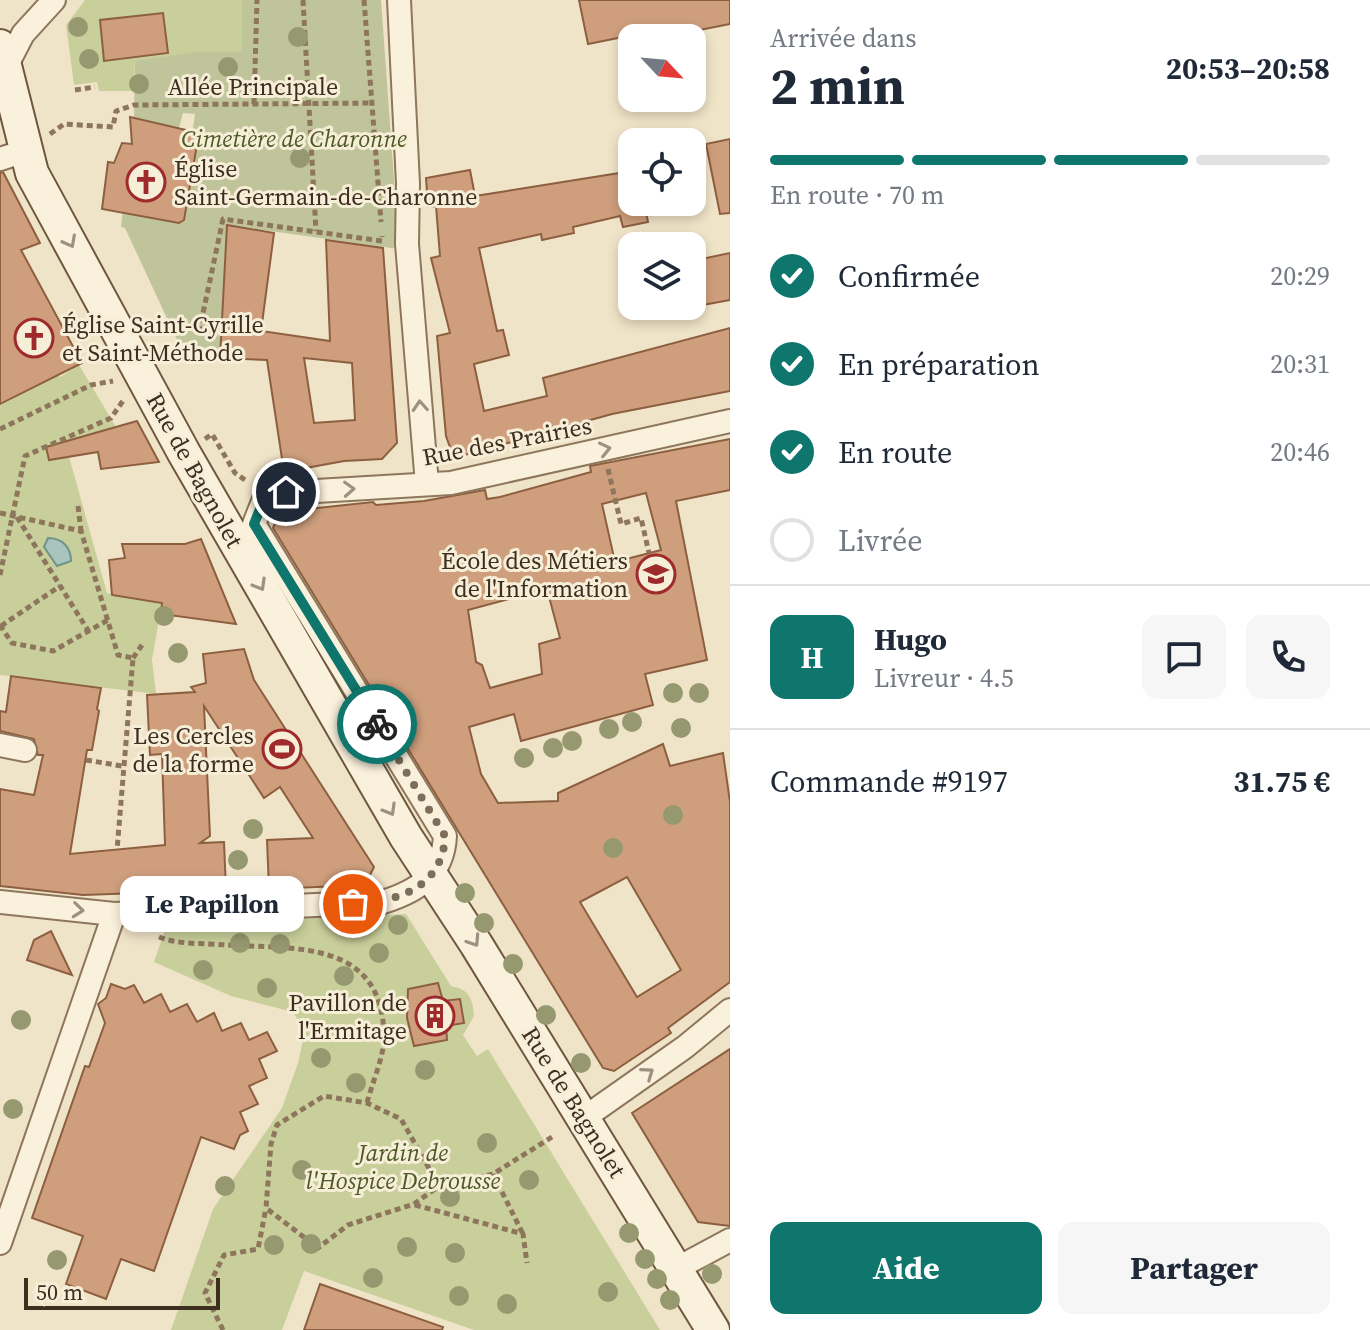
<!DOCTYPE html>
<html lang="fr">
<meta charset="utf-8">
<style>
body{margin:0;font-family:"Source Serif 4",serif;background:#f6f6f7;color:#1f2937;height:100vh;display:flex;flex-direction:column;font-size:30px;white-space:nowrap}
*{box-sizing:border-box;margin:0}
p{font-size:26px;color:#747a83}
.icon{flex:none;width:44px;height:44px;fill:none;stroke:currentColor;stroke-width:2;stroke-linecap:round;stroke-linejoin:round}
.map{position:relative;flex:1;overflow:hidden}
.sheet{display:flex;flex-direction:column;background:#fff;width:640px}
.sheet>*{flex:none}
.needle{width:52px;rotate:116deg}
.controls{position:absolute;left:618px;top:24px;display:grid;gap:16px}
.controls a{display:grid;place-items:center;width:88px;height:88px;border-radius:16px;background:#fff;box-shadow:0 4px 12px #0003;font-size:40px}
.scale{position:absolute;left:24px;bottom:20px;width:196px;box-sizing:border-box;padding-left:8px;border:4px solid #3d2e20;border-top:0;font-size:22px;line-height:28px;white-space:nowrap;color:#3d2e20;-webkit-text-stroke:6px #f7eed8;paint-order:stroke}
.pin{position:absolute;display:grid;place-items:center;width:68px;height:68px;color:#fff;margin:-34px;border:4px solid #fff;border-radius:50%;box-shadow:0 2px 8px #0007}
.courier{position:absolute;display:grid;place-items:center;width:80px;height:80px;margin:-40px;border:6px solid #0f766e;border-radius:50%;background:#fff;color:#222;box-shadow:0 2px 10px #0007}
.bubble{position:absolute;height:56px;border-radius:16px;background:#fff;box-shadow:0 4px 12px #0003;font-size:26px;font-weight:700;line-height:56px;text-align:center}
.overview em{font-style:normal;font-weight:700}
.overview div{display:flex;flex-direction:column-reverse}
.overview{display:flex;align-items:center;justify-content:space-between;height:136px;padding:0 40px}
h1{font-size:52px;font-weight:700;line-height:60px}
.bar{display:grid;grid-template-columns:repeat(4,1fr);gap:12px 8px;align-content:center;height:96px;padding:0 40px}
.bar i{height:10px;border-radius:6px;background:#e0e1e3}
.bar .on{background:#0f766e}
.bar p{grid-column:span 4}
.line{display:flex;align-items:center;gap:20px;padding:0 40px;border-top:2px solid #e0e1e3}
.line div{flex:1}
.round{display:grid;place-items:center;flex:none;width:84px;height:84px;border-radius:16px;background:#f6f6f7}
ol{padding:0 40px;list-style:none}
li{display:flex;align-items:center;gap:24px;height:88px}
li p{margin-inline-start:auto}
li .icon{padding:8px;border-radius:50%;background:#0f766e;color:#fff;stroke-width:4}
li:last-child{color:#747a83}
li i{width:44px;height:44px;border:4px solid #e0e1e3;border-radius:50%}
.primary-button{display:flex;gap:16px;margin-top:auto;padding:16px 40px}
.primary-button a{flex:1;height:92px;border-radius:16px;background:#0f766e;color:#fff;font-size:32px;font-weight:700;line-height:92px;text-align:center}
.primary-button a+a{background:#f6f6f7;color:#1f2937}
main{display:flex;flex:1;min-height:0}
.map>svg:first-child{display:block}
.green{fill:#c9cf9b;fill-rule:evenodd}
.cemetery{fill:#bfc49a}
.water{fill:#a9c4bc;stroke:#6f938a;stroke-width:2}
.building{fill:#cf9f7d;stroke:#8d5f41;stroke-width:2;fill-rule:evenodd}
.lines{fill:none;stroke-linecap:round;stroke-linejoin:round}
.street-casing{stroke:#8d765c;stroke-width:26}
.secondary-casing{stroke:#6f573f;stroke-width:36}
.path{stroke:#8d765c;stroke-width:5;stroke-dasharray:6 4;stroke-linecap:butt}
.street{stroke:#faf1dc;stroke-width:22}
.secondary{stroke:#faf1dc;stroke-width:32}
.tree{fill:#96986f}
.oneway{stroke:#9c907e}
.done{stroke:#7c6e5b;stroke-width:8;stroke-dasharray:0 14.4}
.route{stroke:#0f766e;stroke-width:10}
.labels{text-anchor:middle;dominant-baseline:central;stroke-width:6;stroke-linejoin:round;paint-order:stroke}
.street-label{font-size:24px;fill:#3d2e20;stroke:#f7eed8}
.park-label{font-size:24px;font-style:italic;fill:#4d5a26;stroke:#f7eed8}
.poi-label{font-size:24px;fill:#3d2e20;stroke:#f7eed8;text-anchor:end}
</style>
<main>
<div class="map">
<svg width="730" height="1330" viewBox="0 0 730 1330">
<rect width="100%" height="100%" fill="#f0e4c8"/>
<!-- green -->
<g class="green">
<path d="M85,0H242V52L135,61L133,91H99L97,82L74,85L66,25ZM163,13L167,53L104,60L100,20Z"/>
<polygon points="79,365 116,427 65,442 107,593 162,603 152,660 156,694 0,675 0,404 56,372 60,377"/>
<path d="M406,914L451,986C469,989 473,999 474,1016L463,1035L477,1056L488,1049L660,1330H474L304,1271L282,1330H171L213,1209L282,1108L298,1063L305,1031L293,1012L231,996L154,962L167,924Z"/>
</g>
<!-- cemetery -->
<polygon class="cemetery" points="242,0 381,0 399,249 227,225 220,350 179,344 125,228 121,227 123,210 142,213 143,217 144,214 163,220 184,220 195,158 195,135 199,135 193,128 195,114 183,113 179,128 134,117 135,61 197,52 242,52"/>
<!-- water -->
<path class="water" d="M48,538C62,538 71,547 71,561L57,566L44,547Z"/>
<!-- building -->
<g class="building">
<polygon points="579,0 730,0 730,24 659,38 628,36 588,44"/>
<polygon points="163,13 168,53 104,61 100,20"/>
<polygon points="130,117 199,133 184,220 179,223 102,209 108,162 114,163 122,143 132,144"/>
<polygon points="730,139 730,213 720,214 706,144"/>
<polygon points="470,170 475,196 632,171 632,202 644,202 648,222 623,227 620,216 573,227 574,233 542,240 541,234 479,248 497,331 503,330 509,355 474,364 484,411 547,396 543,378 730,328 730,391 612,414 461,456 459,448 451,450 446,436 437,336 450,333 431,258 440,256 436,206 428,207 426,178"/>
<polygon points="3,172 40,243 21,250 82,363 0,404 0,173"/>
<path d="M227,225L274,233L261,331L330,341L326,240L383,248L397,443L382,459L344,461L284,472L267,360L220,358ZM304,358L352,363L355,420L314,423Z"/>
<polygon points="730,253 730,300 692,307 692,261"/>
<polygon points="137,421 159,462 101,469 98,452 49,460 46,447"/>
<path d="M730,439V490L676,501L707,660L645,674L653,705L521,741L514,714L469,727L481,774L498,803L558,801V793L663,744L670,766L723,753L730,802V982L668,1028L671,1033L614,1071L603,1068L273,528L280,512L373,502L376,505L424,501L485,490L487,499L500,497L591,472L590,466ZM646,493L661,550L615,562L602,504ZM547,589L560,638L539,644L542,674L490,688L482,665L476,662L468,610ZM627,877L681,970L637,997L580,902Z"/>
<polygon points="201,539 236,624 161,614 162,603 112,595 109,560 125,558 122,544 185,544"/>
<polygon points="244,649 254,680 374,867 365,885 269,889 267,840 313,838 280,787 264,798 204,706 210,836 200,843 224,842 226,890 83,895 0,886 0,789 34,795 43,755 38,755 34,739 0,731 0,711 6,712 11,676 101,688 97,709 99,711 92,750 87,750 70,854 165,845 162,754 150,755 147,695 195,692 191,687 206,683 203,654"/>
<polygon points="51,931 72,975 27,960 34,940"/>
<polygon points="438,983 443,1001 460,999 464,1023 446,1026 447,1040 414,1046 407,1018 408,989"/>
<polygon points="111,984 125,989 134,985 144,1003 161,994 170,1012 187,1004 197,1022 214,1013 222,1031 241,1023 249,1040 267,1032 277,1051 259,1059 267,1078 249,1086 258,1104 240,1112 248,1131 240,1135 234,1149 201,1137 154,1271 121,1259 106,1299 66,1284 83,1236 32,1218 85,1066 89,1067 105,1023 98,1004 106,998"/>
<polygon points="730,1049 730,1226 698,1222 632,1113"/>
<polygon points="320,1284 443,1327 442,1330 304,1330"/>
</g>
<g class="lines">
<defs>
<g id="street">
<polyline points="399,0 408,184 407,244 427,484"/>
<polyline points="5,69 23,34 54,0"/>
<polyline points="0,159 25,151"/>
<polyline points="0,745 25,750"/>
<path d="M0,902L114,914L383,902C418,891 443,875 445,836L254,524L266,494L451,483L730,421"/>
<polyline points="584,1118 685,1047 730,1010"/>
<polyline points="0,1243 114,914"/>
<polyline points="676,1269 730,1240"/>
</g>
<polyline id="secondary" points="0,46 32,173 184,453 406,837 476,944 713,1330"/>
</defs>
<!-- street casing -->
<use href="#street" class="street-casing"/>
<!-- secondary casing -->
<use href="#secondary" class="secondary-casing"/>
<!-- path -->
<g class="path">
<polyline points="303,0 316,231"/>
<polyline points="364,0 381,222"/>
<polyline points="75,90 95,87"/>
<polyline points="254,104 257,0"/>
<polyline points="50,134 64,124 113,127 116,111 134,105 374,103"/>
<polyline points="199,332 223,219 382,241 382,236"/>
<polyline points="0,429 91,385 113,381"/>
<polyline points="205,439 212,434 235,473 248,482"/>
<polyline points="608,469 621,524 641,518 649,553"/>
<polyline points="78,506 81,531"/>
<polyline points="0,513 81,531 118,655 133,658 117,850"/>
<polyline points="17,517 89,632"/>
<polyline points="0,575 25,456 111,418 125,398"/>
<polyline points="0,625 12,643 53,651 108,620"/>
<polyline points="1,626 60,586"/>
<polyline points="133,658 142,645"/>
<polyline points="86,760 122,766"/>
<path d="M159,937C179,945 205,943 226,945C298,949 383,940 384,1037C384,1057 372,1083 367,1103"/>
<polyline points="493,1174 523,1234"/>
<polyline points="439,1186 401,1119 367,1103 324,1096 277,1125 271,1144 266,1208 318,1248 348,1225 414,1204 439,1186 493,1174 552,1137"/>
<polyline points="415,1205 523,1234 527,1263"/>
<polyline points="223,1330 205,1293 224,1255 258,1249 266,1208"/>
</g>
<!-- street -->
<use href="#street" class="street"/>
<!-- secondary -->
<use href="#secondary" class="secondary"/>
</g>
<!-- trees -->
<g class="tree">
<circle cx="78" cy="27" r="10"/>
<circle cx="298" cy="37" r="10"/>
<circle cx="89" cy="59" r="10"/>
<circle cx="228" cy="67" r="10"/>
<circle cx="139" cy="84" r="10"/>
<circle cx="300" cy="158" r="10"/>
<circle cx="164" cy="616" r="10"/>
<circle cx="178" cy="653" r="10"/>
<circle cx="673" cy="693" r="10"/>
<circle cx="699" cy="693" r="10"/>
<circle cx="632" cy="722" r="10"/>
<circle cx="681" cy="728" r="10"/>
<circle cx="609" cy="729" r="10"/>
<circle cx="572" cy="741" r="10"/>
<circle cx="553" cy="748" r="10"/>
<circle cx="524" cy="758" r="10"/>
<circle cx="673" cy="815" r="10"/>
<circle cx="253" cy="829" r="10"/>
<circle cx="613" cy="848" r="10"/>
<circle cx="238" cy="860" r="10"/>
<circle cx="465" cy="893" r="10"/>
<circle cx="484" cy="923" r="10"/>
<circle cx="398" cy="925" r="10"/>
<circle cx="356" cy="926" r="10"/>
<circle cx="240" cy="943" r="10"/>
<circle cx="280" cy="944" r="10"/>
<circle cx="379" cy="953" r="10"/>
<circle cx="513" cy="964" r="10"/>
<circle cx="203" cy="970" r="10"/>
<circle cx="344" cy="976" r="10"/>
<circle cx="267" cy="988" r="10"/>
<circle cx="546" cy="1015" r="10"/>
<circle cx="21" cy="1020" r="10"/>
<circle cx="321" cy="1058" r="10"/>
<circle cx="581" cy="1063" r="10"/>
<circle cx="425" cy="1070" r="10"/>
<circle cx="356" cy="1083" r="10"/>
<circle cx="13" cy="1109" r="10"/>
<circle cx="487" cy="1143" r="10"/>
<circle cx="302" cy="1170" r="10"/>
<circle cx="529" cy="1180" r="10"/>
<circle cx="225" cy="1186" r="10"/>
<circle cx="450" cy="1197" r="10"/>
<circle cx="629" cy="1233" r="10"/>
<circle cx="311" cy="1244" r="10"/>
<circle cx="274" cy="1245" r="10"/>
<circle cx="407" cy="1247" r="10"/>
<circle cx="455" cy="1253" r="10"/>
<circle cx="645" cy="1259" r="10"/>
<circle cx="57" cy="1260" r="10"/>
<circle cx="712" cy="1274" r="10"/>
<circle cx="373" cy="1278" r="10"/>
<circle cx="657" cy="1279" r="10"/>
<circle cx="608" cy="1292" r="10"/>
<circle cx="459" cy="1296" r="10"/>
<circle cx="670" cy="1300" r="10"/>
<circle cx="507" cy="1304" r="10"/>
</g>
<!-- one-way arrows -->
<defs><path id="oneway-chevron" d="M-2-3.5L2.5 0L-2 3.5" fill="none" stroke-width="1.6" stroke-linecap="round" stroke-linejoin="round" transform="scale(2)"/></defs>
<g class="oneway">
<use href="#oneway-chevron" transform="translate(70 242) rotate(62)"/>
<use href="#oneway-chevron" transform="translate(420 406) rotate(-94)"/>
<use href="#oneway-chevron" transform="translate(605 449) rotate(-13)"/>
<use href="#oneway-chevron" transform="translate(349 489) rotate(-3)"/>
<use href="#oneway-chevron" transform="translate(260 585) rotate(60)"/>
<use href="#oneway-chevron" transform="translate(390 810) rotate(60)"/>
<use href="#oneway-chevron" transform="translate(78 910) rotate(6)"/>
<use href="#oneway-chevron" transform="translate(474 941) rotate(57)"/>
<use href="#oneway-chevron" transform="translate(648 1073) rotate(-36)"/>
</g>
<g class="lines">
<!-- done -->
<path class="done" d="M353,904C398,902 443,887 445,836L377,724"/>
<!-- route -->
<polyline class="route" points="286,492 266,494 254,524 377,724"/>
</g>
<!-- icons -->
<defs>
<symbol id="church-ring" viewBox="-11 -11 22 22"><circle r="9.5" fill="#f7eed8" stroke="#9e2a2b" stroke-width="1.5"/><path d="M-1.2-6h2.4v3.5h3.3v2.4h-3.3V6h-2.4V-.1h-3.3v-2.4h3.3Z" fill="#9e2a2b"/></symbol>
<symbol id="university-ring" viewBox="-11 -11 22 22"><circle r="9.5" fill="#f7eed8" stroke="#9e2a2b" stroke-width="1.5"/><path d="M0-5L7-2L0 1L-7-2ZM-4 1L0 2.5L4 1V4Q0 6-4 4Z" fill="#9e2a2b"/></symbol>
<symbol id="stadium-ring" viewBox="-11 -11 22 22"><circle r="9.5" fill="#f7eed8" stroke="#9e2a2b" stroke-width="1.5"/><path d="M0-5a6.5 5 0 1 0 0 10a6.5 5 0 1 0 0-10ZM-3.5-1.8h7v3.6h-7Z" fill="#9e2a2b"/></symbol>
<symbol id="building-ring" viewBox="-11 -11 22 22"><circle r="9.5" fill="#f7eed8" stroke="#9e2a2b" stroke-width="1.5"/><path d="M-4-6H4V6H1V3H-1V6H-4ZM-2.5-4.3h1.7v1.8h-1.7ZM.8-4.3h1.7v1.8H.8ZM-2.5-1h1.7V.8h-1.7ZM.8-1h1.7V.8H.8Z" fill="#9e2a2b"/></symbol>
</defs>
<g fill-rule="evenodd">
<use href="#church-ring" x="124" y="160" width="44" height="44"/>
<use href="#church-ring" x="12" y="316" width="44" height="44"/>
<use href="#university-ring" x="634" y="552" width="44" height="44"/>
<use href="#stadium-ring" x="260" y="727" width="44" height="44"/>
<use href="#building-ring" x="413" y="994" width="44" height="44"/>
</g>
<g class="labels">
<!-- street labels -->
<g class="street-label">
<text x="253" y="86">Allée Principale</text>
<text transform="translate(507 441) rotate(-11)">Rue des Prairies</text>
<text transform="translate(195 470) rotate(61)">Rue de Bagnolet</text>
<text transform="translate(574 1102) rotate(58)">Rue de Bagnolet</text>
</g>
<!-- park labels -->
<g class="park-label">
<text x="294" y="138">Cimetière de Charonne</text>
<text x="403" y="1152">Jardin de<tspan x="403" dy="28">l'Hospice Debrousse</tspan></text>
</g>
<!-- poi labels -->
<g class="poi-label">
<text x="174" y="168" text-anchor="start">Église<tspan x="174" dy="28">Saint-Germain-de-Charonne</tspan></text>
<text x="62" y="324" text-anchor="start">Église Saint-Cyrille<tspan x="62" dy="28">et Saint-Méthode</tspan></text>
<text x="628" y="560">École des Métiers<tspan x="628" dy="28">de l'Information</tspan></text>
<text x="254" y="735">Les Cercles<tspan x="254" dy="28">de la forme</tspan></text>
<text x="407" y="1002">Pavillon de<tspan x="407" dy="28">l'Ermitage</tspan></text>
</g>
</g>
</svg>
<div class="controls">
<a><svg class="needle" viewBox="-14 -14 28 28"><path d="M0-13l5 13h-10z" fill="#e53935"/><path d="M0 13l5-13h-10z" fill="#747a83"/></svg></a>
<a><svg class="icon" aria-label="locate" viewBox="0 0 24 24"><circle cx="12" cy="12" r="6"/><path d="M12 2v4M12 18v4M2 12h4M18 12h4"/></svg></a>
<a><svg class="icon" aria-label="layers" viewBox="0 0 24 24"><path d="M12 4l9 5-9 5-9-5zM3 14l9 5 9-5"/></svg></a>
</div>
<div class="scale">50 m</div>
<div class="pin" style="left:353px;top:904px;background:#ea580c"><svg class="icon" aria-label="bag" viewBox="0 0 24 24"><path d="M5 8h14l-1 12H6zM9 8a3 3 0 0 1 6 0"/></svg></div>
<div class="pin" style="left:286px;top:492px;background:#1f2937"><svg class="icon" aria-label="home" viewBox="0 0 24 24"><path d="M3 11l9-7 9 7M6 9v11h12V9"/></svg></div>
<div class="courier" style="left:377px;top:724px"><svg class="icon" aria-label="bike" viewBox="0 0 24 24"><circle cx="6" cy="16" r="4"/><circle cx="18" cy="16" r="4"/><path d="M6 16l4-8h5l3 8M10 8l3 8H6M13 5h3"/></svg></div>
<div class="bubble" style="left:120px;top:876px;width:184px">Le Papillon</div>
</div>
<section class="sheet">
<div class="overview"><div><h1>2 min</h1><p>Arrivée dans</p></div><em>20:53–20:58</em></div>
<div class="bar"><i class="on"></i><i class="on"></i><i class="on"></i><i></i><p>En route · 70 m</p></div>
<ol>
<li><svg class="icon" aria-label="check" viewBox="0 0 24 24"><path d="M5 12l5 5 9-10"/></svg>Confirmée<p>20:29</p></li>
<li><svg class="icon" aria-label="check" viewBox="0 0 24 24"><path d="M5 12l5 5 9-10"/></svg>En préparation<p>20:31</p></li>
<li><svg class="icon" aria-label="check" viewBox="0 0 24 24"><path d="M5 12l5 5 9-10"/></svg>En route<p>20:46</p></li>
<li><i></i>Livrée</li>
</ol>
<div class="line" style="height:144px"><b class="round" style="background:#0f766e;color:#fff">H</b><div><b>Hugo</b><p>Livreur · 4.5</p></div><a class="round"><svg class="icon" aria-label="chat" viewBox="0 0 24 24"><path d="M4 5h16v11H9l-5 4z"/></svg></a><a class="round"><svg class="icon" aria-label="phone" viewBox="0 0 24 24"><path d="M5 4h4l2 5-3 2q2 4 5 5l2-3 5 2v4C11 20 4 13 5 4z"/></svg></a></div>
<div class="line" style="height:104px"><div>Commande #9197</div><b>31.75 €</b></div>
<div class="primary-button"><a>Aide</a><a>Partager</a></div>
</section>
</main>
